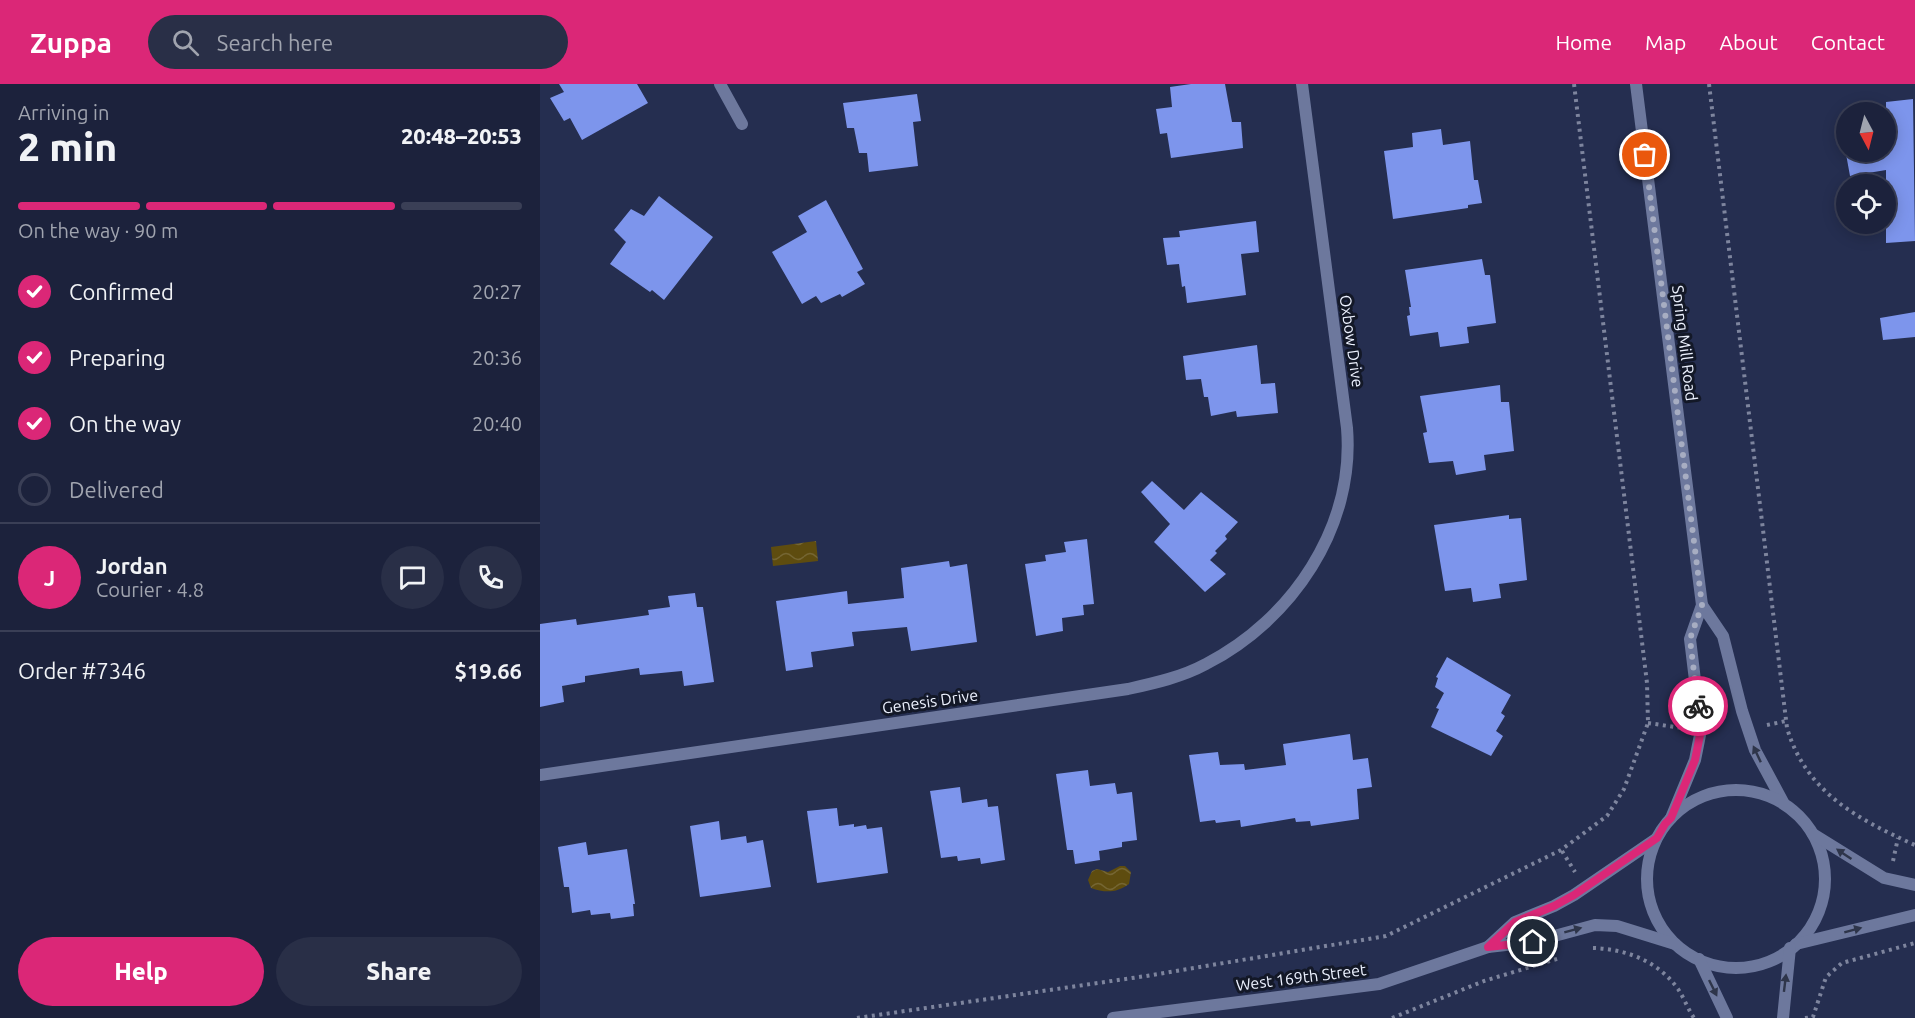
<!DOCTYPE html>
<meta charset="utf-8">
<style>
body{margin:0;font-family:Ubuntu,sans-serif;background:#292f47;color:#f1f3f6;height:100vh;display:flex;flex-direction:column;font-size:22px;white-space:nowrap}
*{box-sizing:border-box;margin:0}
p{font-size:20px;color:#a0a4af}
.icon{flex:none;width:33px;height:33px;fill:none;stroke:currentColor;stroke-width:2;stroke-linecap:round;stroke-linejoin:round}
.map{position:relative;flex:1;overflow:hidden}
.details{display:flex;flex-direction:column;background:#1c223c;width:540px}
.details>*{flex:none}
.needle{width:39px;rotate:173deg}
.fabs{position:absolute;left:1296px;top:18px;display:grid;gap:12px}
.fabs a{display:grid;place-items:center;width:60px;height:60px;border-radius:50%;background:#1c223c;box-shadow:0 3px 15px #0003,0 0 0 2px #3a3f56;font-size:30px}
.pin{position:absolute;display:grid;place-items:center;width:51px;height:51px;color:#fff;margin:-26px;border:3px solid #fff;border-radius:50%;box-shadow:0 2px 6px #0007}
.courier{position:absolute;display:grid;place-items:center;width:60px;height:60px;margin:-30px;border:4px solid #db2777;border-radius:50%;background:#fff;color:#222;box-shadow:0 2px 8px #0007}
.head em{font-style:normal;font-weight:800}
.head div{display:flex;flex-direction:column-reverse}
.head{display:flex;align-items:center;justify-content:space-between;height:102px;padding:0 18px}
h1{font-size:39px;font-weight:800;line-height:45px}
.bar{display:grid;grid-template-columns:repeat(4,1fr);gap:9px 6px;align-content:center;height:72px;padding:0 18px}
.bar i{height:8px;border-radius:4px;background:#3a3f56}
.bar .active{background:#db2777}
.bar p{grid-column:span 4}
.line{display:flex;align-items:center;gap:15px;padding:0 18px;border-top:2px solid #3a3f56}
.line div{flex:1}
.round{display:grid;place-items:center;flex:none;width:63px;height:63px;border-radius:32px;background:#292f47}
ol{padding:0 18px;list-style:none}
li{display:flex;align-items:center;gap:18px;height:66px}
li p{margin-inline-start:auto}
li .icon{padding:6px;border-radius:50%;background:#db2777;color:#fff;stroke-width:4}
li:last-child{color:#a0a4af}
li i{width:33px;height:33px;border:3px solid #3a3f56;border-radius:50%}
.action{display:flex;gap:12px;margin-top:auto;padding:12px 18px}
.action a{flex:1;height:69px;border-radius:36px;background:#db2777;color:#fff;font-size:24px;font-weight:800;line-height:69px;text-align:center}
.action a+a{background:#292f47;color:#f1f3f6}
header{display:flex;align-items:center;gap:36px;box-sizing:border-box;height:84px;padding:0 30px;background:#db2777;color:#fff}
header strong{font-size:28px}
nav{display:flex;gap:33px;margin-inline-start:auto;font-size:21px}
.search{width:420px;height:54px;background:#292f47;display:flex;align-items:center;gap:15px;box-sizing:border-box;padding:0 21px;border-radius:33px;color:#a0a4af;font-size:22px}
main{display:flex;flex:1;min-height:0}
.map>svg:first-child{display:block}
.water{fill:url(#water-waves)}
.building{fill:#7d95ec}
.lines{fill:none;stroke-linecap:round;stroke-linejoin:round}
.path{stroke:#7e859e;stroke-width:4;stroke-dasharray:3 4.5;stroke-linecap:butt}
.minor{stroke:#6d789d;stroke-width:12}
.tertiary{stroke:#6d789d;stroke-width:12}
.oneway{fill:#2e354a}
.done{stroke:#a7adc2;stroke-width:6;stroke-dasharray:0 10.8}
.route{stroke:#db2777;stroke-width:8}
.labels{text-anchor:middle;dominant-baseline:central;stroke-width:6;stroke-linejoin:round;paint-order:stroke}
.street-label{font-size:16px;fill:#edf2ff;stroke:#131827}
</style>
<header>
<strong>Zuppa</strong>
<div class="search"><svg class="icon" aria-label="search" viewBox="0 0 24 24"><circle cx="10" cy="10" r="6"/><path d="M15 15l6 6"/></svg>Search here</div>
<nav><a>Home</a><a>Map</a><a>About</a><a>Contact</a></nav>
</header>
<main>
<section class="details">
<div class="head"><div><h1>2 min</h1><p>Arriving in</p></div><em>20:48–20:53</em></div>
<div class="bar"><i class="active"></i><i class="active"></i><i class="active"></i><i></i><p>On the way · 90 m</p></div>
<ol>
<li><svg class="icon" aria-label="check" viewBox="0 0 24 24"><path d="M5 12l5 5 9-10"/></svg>Confirmed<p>20:27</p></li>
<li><svg class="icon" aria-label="check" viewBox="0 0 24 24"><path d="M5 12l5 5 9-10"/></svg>Preparing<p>20:36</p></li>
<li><svg class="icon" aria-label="check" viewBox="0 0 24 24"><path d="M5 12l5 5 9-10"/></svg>On the way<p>20:40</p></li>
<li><i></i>Delivered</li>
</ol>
<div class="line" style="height:108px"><b class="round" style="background:#db2777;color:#fff">J</b><div><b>Jordan</b><p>Courier · 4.8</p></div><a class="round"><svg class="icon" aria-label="chat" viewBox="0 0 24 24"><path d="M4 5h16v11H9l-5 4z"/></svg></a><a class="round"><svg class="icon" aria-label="phone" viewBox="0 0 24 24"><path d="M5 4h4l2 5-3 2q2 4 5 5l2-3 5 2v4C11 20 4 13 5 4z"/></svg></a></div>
<div class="line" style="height:78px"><div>Order #7346</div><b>$19.66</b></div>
<div class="action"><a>Help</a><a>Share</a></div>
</section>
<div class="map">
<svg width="1375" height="934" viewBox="0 0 1375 934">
<defs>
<pattern id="water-waves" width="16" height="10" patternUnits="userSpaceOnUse" patternTransform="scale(1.5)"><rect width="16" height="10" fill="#5e4c0f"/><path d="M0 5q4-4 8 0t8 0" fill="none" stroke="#756633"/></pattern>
</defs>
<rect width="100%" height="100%" fill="#252e50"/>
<!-- water -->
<g class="water">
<polygon points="276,457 278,477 233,482 231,463"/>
<path d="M580,782H585L591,788L589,800C577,809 565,809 551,804L548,796L552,787L557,785L568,788Z"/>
</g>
<!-- building -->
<g class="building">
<polygon points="19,0 97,0 108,19 42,56 30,34 24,37 10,14 24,8"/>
<polygon points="651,0 685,0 692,38 701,38 703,64 631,74 627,49 620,50 616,25 632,23 630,3"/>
<polygon points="377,10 381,37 373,38 378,82 329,88 327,69 319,69 314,44 307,44 303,19"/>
<polygon points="1373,15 1375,157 1346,159 1346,86 1310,92 1306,70 1346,68 1346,18"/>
<polygon points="901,45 903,61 930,57 934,96 938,96 942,119 928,121 928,124 853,135 844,67 873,63 872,49"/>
<polygon points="119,112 173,153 124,216 112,206 110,208 70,180 86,158 74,146 91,125 104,132"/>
<polygon points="286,116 323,185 317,188 325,200 302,213 300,210 281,219 276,212 262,220 232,168 267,148 258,132"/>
<polygon points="716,137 719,168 701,170 706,211 647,219 645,202 642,203 639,180 627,181 623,154 640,153 639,147"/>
<polygon points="942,175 945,191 950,191 956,239 927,243 929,259 900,263 898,248 870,252 867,232 870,231 869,223 871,223 865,186"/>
<polygon points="1375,228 1375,253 1343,256 1340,234"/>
<polygon points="717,261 721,300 735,299 738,329 697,333 696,327 671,332 668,313 664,313 661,295 646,296 643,272"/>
<polygon points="960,301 961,318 969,318 974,367 944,371 946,386 916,391 913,377 889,379 883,349 887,348 880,312"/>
<polygon points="612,397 644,426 661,408 698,438 685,452 687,455 675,467 677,469 670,476 686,490 665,508 614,458 630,440 601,408"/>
<polygon points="969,431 969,435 981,434 987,496 959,500 961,514 933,518 931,504 905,507 894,441"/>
<polygon points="547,455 554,520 543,521 544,531 522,534 523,547 496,552 485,480 506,477 505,471 526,468 524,458"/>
<polygon points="409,477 410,483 427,480 437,558 371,567 367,543 312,548 314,562 271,568 273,583 246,587 236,517 307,507 308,520 364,514 361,484"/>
<polygon points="155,509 157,523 163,523 174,598 144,602 142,587 100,591 99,584 45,592 45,598 22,602 24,618 0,623 0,540 36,535 37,541 109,531 108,526 130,523 128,512"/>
<polygon points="907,573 971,611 961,629 965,632 956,647 963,652 951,672 891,643 899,625 896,624 904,609 895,603 898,594 896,593"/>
<polygon points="810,650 813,676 828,674 832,703 817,705 819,735 771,742 770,737 756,738 755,734 701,743 700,736 676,739 675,736 660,738 649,671 678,668 680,681 704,680 705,686 746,681 743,660"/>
<polygon points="548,686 550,702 575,699 577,710 592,708 597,756 582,758 582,763 559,767 560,776 535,780 533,766 527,766 516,690"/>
<polygon points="420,703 422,719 447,715 448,723 458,722 465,776 441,780 440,774 418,777 417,772 401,774 390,707"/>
<polygon points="297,724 299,742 314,740 314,743 326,741 327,745 342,743 348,789 277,799 267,727"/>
<polygon points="179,737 181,756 206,752 207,759 223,756 231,803 160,813 150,742"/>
<polygon points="46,758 48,771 87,765 95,820 93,820 94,832 71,835 70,829 51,831 50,826 32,829 29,803 24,803 18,763"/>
</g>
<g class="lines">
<!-- path -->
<g class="path">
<path d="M1169,0L1247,644C1266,708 1317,735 1375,761"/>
<polyline points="1108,639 1142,644"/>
<polyline points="1227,641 1246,637"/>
<polyline points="1022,767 1035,788"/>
<polyline points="1353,777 1358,754"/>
<path d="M1053,864C1086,865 1118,877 1138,905C1144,914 1148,925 1154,934"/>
<polyline points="317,934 606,892 846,852 1021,766 1067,732 1084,705 1108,639 1107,599 1034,0"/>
<polyline points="852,934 944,897 1020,874"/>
<polyline points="1265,934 1273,933 1286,893 1302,879 1375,859"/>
</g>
<!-- minor -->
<g class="minor">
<polyline points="180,0 202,40"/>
<path d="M0,691L588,605C615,599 642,593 666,580C752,536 815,443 807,344L762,0"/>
</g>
<!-- tertiary -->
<g class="tertiary">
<polyline points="1096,0 1162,521 1150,555 1161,646 1155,676 1131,734"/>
<polyline points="1162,521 1183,552 1202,627 1215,666 1243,718"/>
<circle cx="1196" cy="795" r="89"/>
<polyline points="1273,750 1344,794 1375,801"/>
<polyline points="1116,755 1034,811 1014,822 975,838 948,863 992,858 1055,841 1077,842 1135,860"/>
<polyline points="1256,860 1375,831"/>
<polyline points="1159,875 1187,934"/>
<polyline points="573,934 839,900 948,863"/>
<polyline points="1243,934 1250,864"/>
</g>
</g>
<!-- one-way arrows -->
<defs><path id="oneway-solid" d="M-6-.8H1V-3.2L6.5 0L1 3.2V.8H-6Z" transform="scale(1.5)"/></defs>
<g class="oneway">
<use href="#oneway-solid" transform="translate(1217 670) rotate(-115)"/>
<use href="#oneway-solid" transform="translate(1304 770) rotate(-146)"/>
<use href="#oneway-solid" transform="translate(1033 846) rotate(-15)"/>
<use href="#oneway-solid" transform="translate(1313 846) rotate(-15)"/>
<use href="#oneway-solid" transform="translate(1245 899) rotate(-83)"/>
<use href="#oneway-solid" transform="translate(1173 904) rotate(64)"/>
</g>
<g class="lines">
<!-- done -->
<polyline class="done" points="1105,71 1162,521 1150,555 1158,622"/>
<!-- route -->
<polyline class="route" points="993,858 948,863 975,838 1014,822 1034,811 1117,754 1125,740 1131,734 1155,676 1161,646 1158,622"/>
</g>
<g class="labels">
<!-- street labels -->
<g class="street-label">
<text transform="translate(812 257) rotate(82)">Oxbow Drive</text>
<text transform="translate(1145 259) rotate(83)">Spring Mill Road</text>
<text transform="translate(390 617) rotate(-8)">Genesis Drive</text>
<text transform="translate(761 893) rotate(-7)">West 169th Street</text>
</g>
</g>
</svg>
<div class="fabs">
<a><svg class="needle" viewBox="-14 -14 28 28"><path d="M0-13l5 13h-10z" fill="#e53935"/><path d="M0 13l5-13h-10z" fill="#a0a4af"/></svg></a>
<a><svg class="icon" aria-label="locate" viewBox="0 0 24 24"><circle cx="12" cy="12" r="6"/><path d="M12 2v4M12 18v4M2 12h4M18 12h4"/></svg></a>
</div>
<div class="pin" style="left:1105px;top:71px;background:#ea580c"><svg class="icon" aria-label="bag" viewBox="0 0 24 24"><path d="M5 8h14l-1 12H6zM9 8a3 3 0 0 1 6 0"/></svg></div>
<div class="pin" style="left:993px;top:858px;background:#1f2937"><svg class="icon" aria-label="home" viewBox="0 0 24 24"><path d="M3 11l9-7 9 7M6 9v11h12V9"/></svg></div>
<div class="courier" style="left:1158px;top:622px"><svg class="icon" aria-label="bike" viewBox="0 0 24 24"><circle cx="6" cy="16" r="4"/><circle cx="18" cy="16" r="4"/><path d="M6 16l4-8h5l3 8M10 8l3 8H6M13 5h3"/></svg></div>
</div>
</main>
